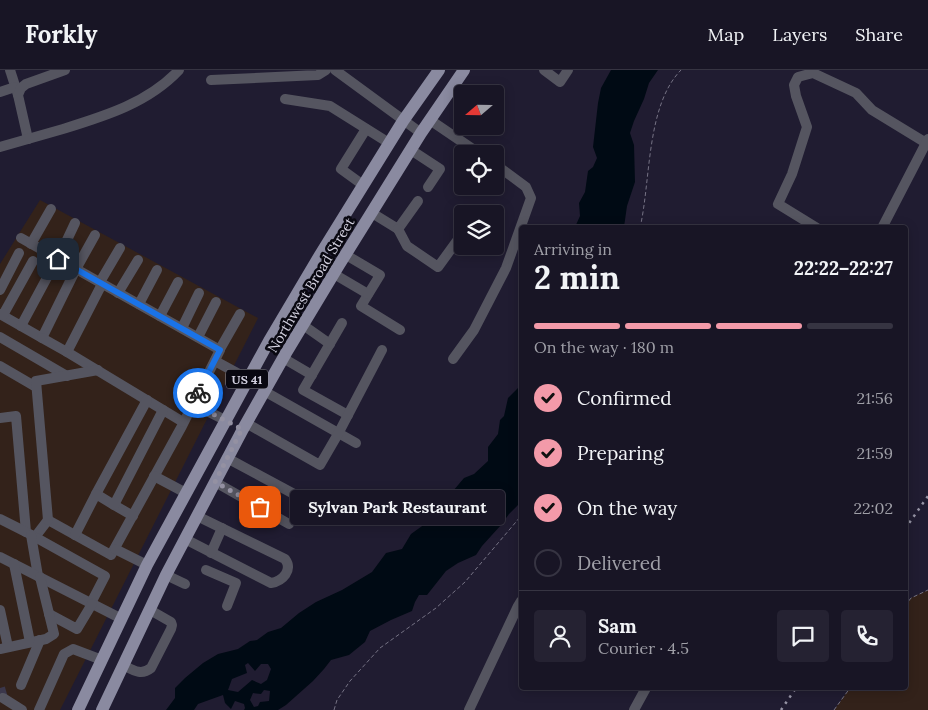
<!DOCTYPE html>
<meta charset="utf-8">
<style>
body{margin:0;font-family:Lora,serif;background:#252232;color:#f1f3f6;height:100vh;display:flex;flex-direction:column;font-size:19px;white-space:nowrap}
*{box-sizing:border-box;margin:0}
p{font-size:16px;color:#9f9fa7}
.icon{flex:none;width:28px;height:28px;fill:none;stroke:currentColor;stroke-width:2;stroke-linecap:round;stroke-linejoin:round}
.map{position:relative;flex:1;overflow:hidden}
.sheet{position:absolute;left:519px;top:155px;width:389px;height:465px;display:flex;flex-direction:column;background:#181525;border-radius:5px;box-shadow:0 2px 12px #0003,0 0 0 1px #363442}
.sheet>*{flex:none}
.needle{width:32px;rotate:250deg}
.controls{position:absolute;left:454px;top:15px;display:grid;gap:10px}
.controls a{display:grid;place-items:center;width:50px;height:50px;border-radius:5px;background:#181525;box-shadow:0 2px 12px #0003,0 0 0 1px #363442;font-size:25px}
.pin{position:absolute;display:grid;place-items:center;width:42px;height:42px;color:#fff;margin:-21px;border-radius:10px;box-shadow:0 2px 8px #0006}
.courier{position:absolute;display:grid;place-items:center;width:50px;height:50px;margin:-25px;border:4px solid #1a73e8;border-radius:50%;background:#fff;color:#222;box-shadow:0 1px 6px #0007}
.bubble{position:absolute;height:35px;border-radius:5px;background:#181525;box-shadow:0 2px 12px #0003,0 0 0 1px #363442;font-size:16px;font-weight:700;line-height:35px;text-align:center}
.overview em{font-style:normal;font-weight:700}
.overview div{display:flex;flex-direction:column-reverse}
.overview{display:flex;align-items:center;justify-content:space-between;height:85px;padding:0 15px}
h1{font-size:32px;font-weight:700;line-height:38px}
.bar{display:grid;grid-template-columns:repeat(4,1fr);gap:8px 5px;align-content:center;height:60px;padding:0 15px}
.bar i{height:6px;border-radius:4px;background:#363442}
.bar .on{background:#f39aa9}
.bar p{grid-column:span 4}
.line{display:flex;align-items:center;gap:12px;padding:0 15px;border-top:1px solid #363442}
.line div{flex:1}
.round{display:grid;place-items:center;flex:none;width:52px;height:52px;border-radius:5px;background:#252232}
ol{padding:0 15px;list-style:none}
li{display:flex;align-items:center;gap:15px;height:55px}
li p{margin-inline-start:auto}
li .icon{padding:5px;border-radius:50%;background:#f39aa9;color:#111;stroke-width:4}
li:last-child{color:#9f9fa7}
li i{width:28px;height:28px;border:2px solid #363442;border-radius:50%}
header{display:flex;align-items:center;gap:30px;box-sizing:border-box;height:70px;padding:0 25px;background:#181525;border-bottom:1px solid #363442}
header strong{font-size:24px}
nav{display:flex;gap:28px;margin-inline-start:auto;font-size:18px}
.map>svg:first-child{display:block}
.commercial{fill:#33221a}
.water{fill:#000a14;fill-rule:evenodd}
.lines{fill:none;stroke-linecap:round;stroke-linejoin:round}
.minor-tunnel{stroke:#3b374b;stroke-width:10;stroke-dasharray:10 5;stroke-linecap:butt}
.path{stroke:#767385;stroke-width:1;stroke-dasharray:4 2.5;stroke-linecap:butt}
.minor{stroke:#555560;stroke-width:10}
.major{stroke:#8a8aa0;stroke-width:12}
.rail{stroke:#9694a5;stroke-width:2.5;stroke-dasharray:2.5 5;stroke-linecap:butt}
.done{stroke:#9491a2;stroke-width:5;stroke-dasharray:0 9}
.route{stroke:#1a73e8;stroke-width:6}
.labels{text-anchor:middle;dominant-baseline:central;stroke-width:5;stroke-linejoin:round;paint-order:stroke}
.shield{fill:#090811;stroke:#9694a1;stroke-width:1}
.shield-label{font-size:12px;font-weight:bold;fill:#d2d0df}
.street-label{font-size:14px;fill:#d2d0df;stroke:#090811}
</style>
<header>
<strong>Forkly</strong>
<nav><a>Map</a><a>Layers</a><a>Share</a></nav>
</header>
<div class="map">
<svg width="928" height="640" viewBox="0 0 928 640">
<rect width="100%" height="100%" fill="#201c31"/>
<!-- commercial -->
<g class="commercial">
<polygon points="40,130 258,248 60,640 0,640 0,194"/>
<polygon points="928,520 928,640 834,640 850,618 905,618 905,536 911,528"/>
</g>
<!-- water -->
<g class="water">
<polygon points="611,0 658,0 649,13 644,29 634,51 630,63 634,75 635,112 627,136 624,157 575,157 580,146 579,133 585,122 588,101 593,97 597,88 593,77 598,33 601,18"/>
<path d="M521,312V428L518,435L509,444L501,455L482,476L476,485L458,493L446,501L427,525H419L415,532L412,541L391,550L370,561L365,572L349,585L331,590L324,599L313,611L286,635L278,640H244L245,638L244,634L235,631L231,639L225,633L223,625L198,634L194,640H166L175,628V618L185,608L203,593L218,584L238,579L250,571L257,570L268,562L281,558L299,543L316,532L342,520L372,502L386,483L402,479L411,464L436,446L442,434L464,408L474,404L488,391V377L498,364L500,350L504,346L508,328L518,318ZM248,593L255,601L261,594H268L271,599L267,610L261,614L252,610L238,622L228,620L232,609L247,603L245,595ZM264,620L270,621L269,631L260,632L258,636L254,637L250,630L253,623L261,624Z"/>
</g>
<g class="lines">
<!-- minor-tunnel -->
<polyline class="minor-tunnel" points="0,618 3,628"/>
<!-- path -->
<g class="path">
<path d="M640,158C651,110 646,36 681,0"/>
<polyline points="905,536 911,528 928,520"/>
<polyline points="334,640 337,630 350,611 380,578 436,538 465,512 521,446"/>
<polyline points="834,640 850,618"/>
</g>
<!-- minor -->
<g class="minor">
<polyline points="10,0 18,25"/>
<polyline points="335,0 421,63"/>
<polyline points="544,0 560,12 568,0"/>
<polyline points="211,10 318,5 326,0"/>
<polyline points="0,22 15,17"/>
<polyline points="285,29 330,36 389,73"/>
<polyline points="430,50 480,84"/>
<polyline points="28,69 18,25 21,18 26,14 65,0"/>
<path d="M0,77C21,71 42,65 63,59C105,46 148,33 179,0"/>
<polyline points="411,80 440,99 428,117"/>
<polyline points="363,115 341,99 366,59"/>
<polyline points="372,143 398,159 418,131"/>
<polyline points="817,158 778,134 792,104 807,57 796,26 794,15 798,7 813,3 856,23 872,40 926,73"/>
<polyline points="882,158 928,69"/>
<polyline points="398,159 407,176 438,197 462,164"/>
<polyline points="21,168 220,280 182,356 111,485 48,450 35,467"/>
<polyline points="31,174 51,139"/>
<polyline points="346,185 380,205 361,236 400,260"/>
<polyline points="58,189 75,153"/>
<polyline points="334,204 368,224"/>
<polyline points="100,212 120,178"/>
<polyline points="102,214 67,282 183,352"/>
<polyline points="0,220 19,183"/>
<polyline points="118,223 138,190"/>
<polyline points="139,234 157,200"/>
<polyline points="0,244 42,268 76,199 95,165"/>
<polyline points="3,245 33,191"/>
<polyline points="160,246 178,212"/>
<polyline points="342,253 303,320 348,345"/>
<polyline points="303,255 330,274"/>
<polyline points="21,256 50,202"/>
<polyline points="182,258 199,223"/>
<polyline points="0,267 67,306"/>
<polyline points="198,267 216,232"/>
<polyline points="42,268 67,282"/>
<polyline points="220,279 240,244"/>
<polyline points="283,288 312,305"/>
<polyline points="453,289 474,260 506,198 531,128 526,117 495,94"/>
<polyline points="215,291 248,309"/>
<polyline points="0,296 36,317"/>
<polyline points="264,321 356,373"/>
<polyline points="193,334 225,350"/>
<polyline points="0,348 16,346 26,462 105,506 91,533"/>
<polyline points="246,353 320,395 338,364 382,280"/>
<polyline points="227,388 307,431"/>
<polyline points="154,406 186,423"/>
<polyline points="215,412 289,454"/>
<polyline points="96,424 147,330"/>
<polyline points="114,435 133,446"/>
<polyline points="0,449 26,462"/>
<polyline points="48,450 36,311 98,300"/>
<polyline points="31,465 38,506"/>
<polyline points="75,465 96,424 114,435 163,340"/>
<path d="M185,469L271,513C283,511 293,500 285,489L197,446"/>
<polyline points="115,479 147,495"/>
<polyline points="211,483 222,458"/>
<polyline points="0,487 122,549"/>
<polyline points="14,494 30,572"/>
<polyline points="206,500 236,513 227,536"/>
<polyline points="166,505 185,514"/>
<polyline points="0,540 8,577"/>
<polyline points="49,544 77,559 92,534"/>
<polyline points="0,579 46,569 54,564 40,507"/>
<path d="M123,595C133,600 141,606 151,598L171,559L172,555L171,552L150,540"/>
<polyline points="21,615 40,570"/>
<polyline points="3,628 22,640"/>
<polyline points="39,640 64,584 73,579 102,590"/>
<polyline points="469,640 518,536 521,531"/>
<polyline points="634,640 646,618"/>
</g>
<!-- major -->
<g class="major">
<polyline points="78,640 147,495 269,271 320,185 403,51 439,0"/>
<polyline points="102,640 166,505 243,359 286,283 339,195 421,63 464,0"/>
</g>
<!-- rail -->
<g class="rail">
<polyline points="905,459 928,426"/>
<polyline points="781,640 796,618"/>
</g>
</g>
<g class="lines">
<!-- done -->
<polyline class="done" points="198,323 193,334 242,359 215,412 260,437"/>
<!-- route -->
<polyline class="route" points="58,189 220,280 198,323"/>
</g>
<g class="labels">
<!-- shield labels -->
<rect class="shield" x="226" y="299.5" width="42" height="19" rx="4"/>
<g class="shield-label">
<text x="247" y="309">US 41</text>
</g>
<!-- street labels -->
<g class="street-label">
<text transform="translate(311 215) rotate(-59)">Northwest Broad Street</text>
</g>
</g>
</svg>
<div class="controls">
<a><svg class="needle" viewBox="-14 -14 28 28"><path d="M0-13l5 13h-10z" fill="#e53935"/><path d="M0 13l5-13h-10z" fill="#9f9fa7"/></svg></a>
<a><svg class="icon" aria-label="locate" viewBox="0 0 24 24"><circle cx="12" cy="12" r="6"/><path d="M12 2v4M12 18v4M2 12h4M18 12h4"/></svg></a>
<a><svg class="icon" aria-label="layers" viewBox="0 0 24 24"><path d="M12 4l9 5-9 5-9-5zM3 14l9 5 9-5"/></svg></a>
</div>
<div class="pin" style="left:260px;top:437px;background:#ea580c"><svg class="icon" aria-label="bag" viewBox="0 0 24 24"><path d="M5 8h14l-1 12H6zM9 8a3 3 0 0 1 6 0"/></svg></div>
<div class="pin" style="left:58px;top:189px;background:#1f2937"><svg class="icon" aria-label="home" viewBox="0 0 24 24"><path d="M3 11l9-7 9 7M6 9v11h12V9"/></svg></div>
<div class="courier" style="left:198px;top:323px"><svg class="icon" aria-label="bike" viewBox="0 0 24 24"><circle cx="6" cy="16" r="4"/><circle cx="18" cy="16" r="4"/><path d="M6 16l4-8h5l3 8M10 8l3 8H6M13 5h3"/></svg></div>
<div class="bubble" style="left:290px;top:420px;width:215px">Sylvan Park Restaurant</div>
<section class="sheet">
<div class="overview"><div><h1>2 min</h1><p>Arriving in</p></div><em>22:22–22:27</em></div>
<div class="bar"><i class="on"></i><i class="on"></i><i class="on"></i><i></i><p>On the way · 180 m</p></div>
<ol>
<li><svg class="icon" aria-label="check" viewBox="0 0 24 24"><path d="M5 12l5 5 9-10"/></svg>Confirmed<p>21:56</p></li>
<li><svg class="icon" aria-label="check" viewBox="0 0 24 24"><path d="M5 12l5 5 9-10"/></svg>Preparing<p>21:59</p></li>
<li><svg class="icon" aria-label="check" viewBox="0 0 24 24"><path d="M5 12l5 5 9-10"/></svg>On the way<p>22:02</p></li>
<li><i></i>Delivered</li>
</ol>
<div class="line" style="height:90px"><a class="round"><svg class="icon" aria-label="person" viewBox="0 0 24 24"><circle cx="12" cy="8" r="4"/><path d="M4 21q1-7 8-7t8 7"/></svg></a><div><b>Sam</b><p>Courier · 4.5</p></div><a class="round"><svg class="icon" aria-label="chat" viewBox="0 0 24 24"><path d="M4 5h16v11H9l-5 4z"/></svg></a><a class="round"><svg class="icon" aria-label="phone" viewBox="0 0 24 24"><path d="M5 4h4l2 5-3 2q2 4 5 5l2-3 5 2v4C11 20 4 13 5 4z"/></svg></a></div>
</section>
</div>
